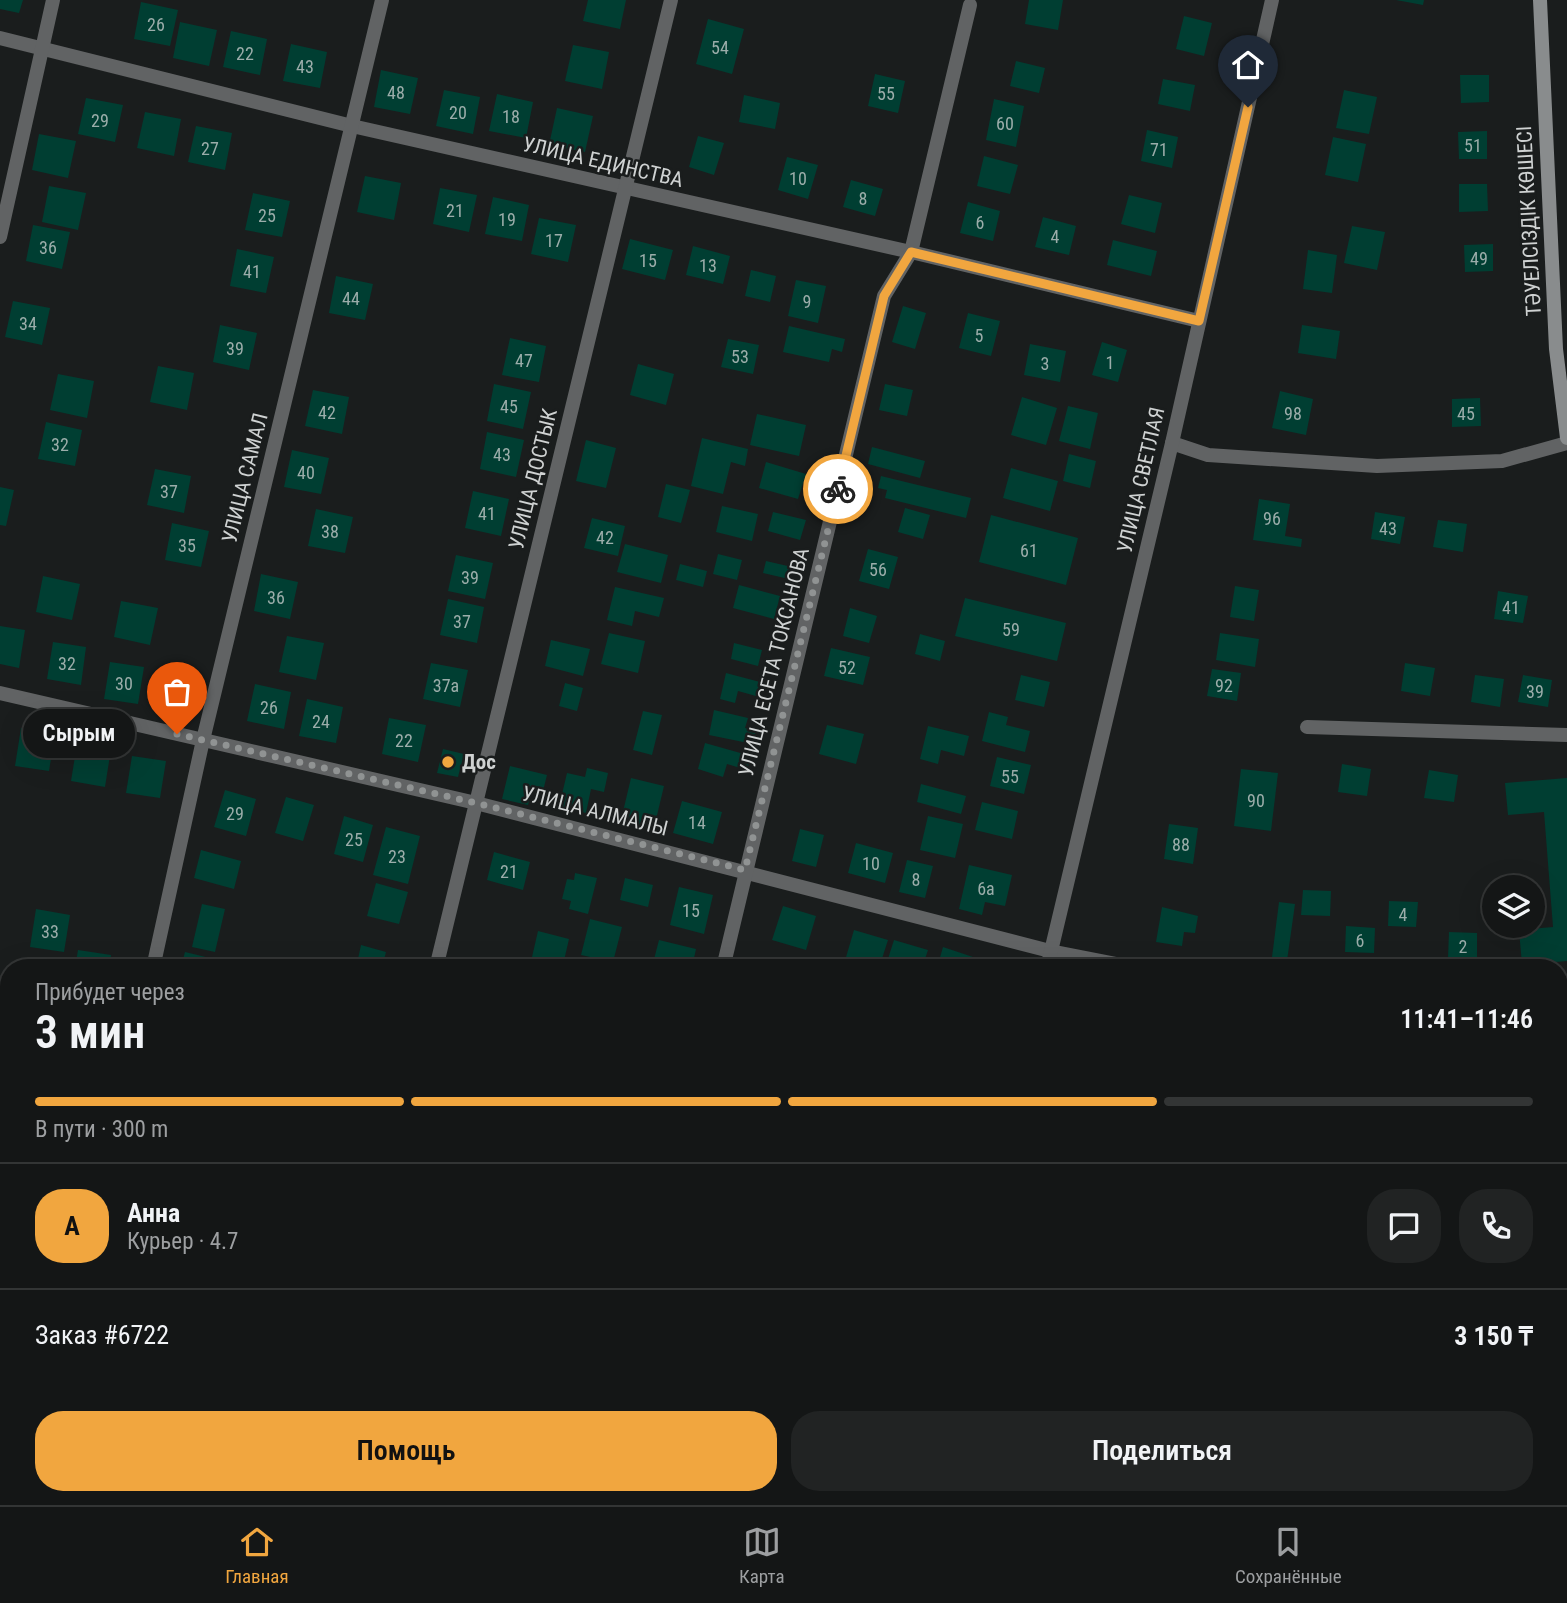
<!DOCTYPE html>
<html lang="ru">
<meta charset="utf-8">
<style>
body{margin:0;font-family:"Roboto Condensed",sans-serif;background:#212323;color:#f1f3f6;height:100vh;display:flex;flex-direction:column;font-size:26px;white-space:nowrap}
*{box-sizing:border-box;margin:0}
p{font-size:23px;color:#9d9fa1}
.icon{flex:none;width:38px;height:38px;fill:none;stroke:currentColor;stroke-width:2;stroke-linecap:round;stroke-linejoin:round}
.map{position:relative;flex:1;overflow:hidden}
.panel{position:absolute;left:0px;top:959px;width:1568px;height:546px;display:flex;flex-direction:column;background:#141616;border-radius:28px 28px 0 0;box-shadow:0 7px 28px #0002,0 0 0 2px #333535}
.panel>*{flex:none}
.buttons{position:absolute;left:1482px;top:875px;display:grid;gap:14px}
.buttons a{display:grid;place-items:center;width:63px;height:63px;border-radius:50%;background:#141616;box-shadow:0 7px 28px #0002,0 0 0 2px #333535;font-size:35px}
.pin{position:absolute;display:grid;place-items:center;width:60px;height:60px;color:#fff;margin:-72px -30px;border-radius:50% 50% 50% 0;rotate:-45deg;box-shadow:0 0 7px #0007}
.pin .icon{rotate:45deg}
.courier{position:absolute;display:grid;place-items:center;width:70px;height:70px;margin:-35px;border:5px solid #f1a63f;border-radius:50%;background:#fff;color:#222;box-shadow:0 2px 9px #0007}
.bubble{position:absolute;height:49px;border-radius:24px;background:#141616;box-shadow:0 7px 28px #0002,0 0 0 2px #333535;font-size:23px;font-weight:600;line-height:49px;text-align:center}
.overview em{font-style:normal;font-weight:600}
.overview div{display:flex;flex-direction:column-reverse}
.overview{display:flex;align-items:center;justify-content:space-between;height:119px;padding:0 35px}
h1{font-size:46px;font-weight:600;line-height:52px}
.bar{display:grid;grid-template-columns:repeat(4,1fr);gap:10px 7px;align-content:center;height:84px;padding:0 35px}
.bar i{height:9px;border-radius:5px;background:#333535}
.bar .on{background:#f1a63f}
.bar p{grid-column:span 4}
.line{display:flex;align-items:center;gap:18px;padding:0 35px;border-top:2px solid #333535}
.line div{flex:1}
.round{display:grid;place-items:center;flex:none;width:74px;height:74px;border-radius:28px;background:#212323}
.cta{display:flex;gap:14px;margin-top:auto;padding:14px 35px}
.cta a{flex:1;height:80px;border-radius:28px;background:#f1a63f;color:#111;font-size:28px;font-weight:600;line-height:80px;text-align:center}
.cta a+a{background:#212323;color:#f1f3f6}
.tab-bar{display:flex;justify-content:space-around;align-items:center;height:98px;border-top:2px solid #333535;background:#141616;font-size:19px;color:#9d9fa1}
.tab-bar a{display:grid;justify-items:center;gap:4px}
.tab-bar .on{color:#f1a63f}
.map>svg:first-child{display:block}
.building{fill:#003e32}
.lines{fill:none;stroke-linecap:round;stroke-linejoin:round}
.street{stroke:#616364;stroke-width:14}
.secondary{stroke:#898c8d;stroke-width:14}
.done{stroke:#909393;stroke-width:7;stroke-dasharray:0 12.6}
.route{stroke:#f1a63f;stroke-width:9}
.poi-dot{fill:#f1a63f;stroke:#1a1d1d;stroke-width:2.5}
.labels{text-anchor:middle;dominant-baseline:central;stroke-width:5;stroke-linejoin:round;paint-order:stroke}
.number-label{font-size:18px;fill:#9badaa}
.street-label{font-size:21px;fill:#cfd2d2;stroke:#1a1d1d}
.poi-label{font-size:21px;font-weight:bold;fill:#cfd2d2;stroke:#1a1d1d;text-anchor:start}
</style>
<div class="map">
<svg width="1567" height="1505" viewBox="0 0 1567 1505">
<rect width="100%" height="100%" fill="#1a1d1d"/>
<!-- building -->
<g class="building">
<polygon points="0,0 23,0 19,13 0,9"/>
<polygon points="588,0 626,0 620,29 583,21"/>
<polygon points="1029,0 1063,0 1058,30 1025,24"/>
<polygon points="1396,0 1424,0 1423,5"/>
<polygon points="141,2 178,10 170,46 134,39"/>
<polygon points="1184,16 1212,23 1204,56 1176,49"/>
<polygon points="708,19 744,29 732,74 696,64"/>
<polygon points="180,22 217,30 209,66 173,58"/>
<polygon points="231,31 267,39 260,75 223,67"/>
<polygon points="291,44 327,52 320,88 283,81"/>
<polygon points="573,45 609,52 602,89 565,81"/>
<polygon points="1016,61 1045,68 1039,93 1010,86"/>
<polygon points="381,70 418,78 410,114 374,107"/>
<polygon points="875,74 905,81 898,113 868,106"/>
<polygon points="1460,75 1489,75 1489,102 1461,103"/>
<polygon points="1163,79 1195,85 1190,111 1158,104"/>
<polygon points="444,90 480,97 473,134 436,126"/>
<polygon points="1344,90 1377,97 1369,134 1336,128"/>
<polygon points="497,94 533,102 526,138 489,131"/>
<polygon points="744,95 780,103 775,129 739,122"/>
<polygon points="86,98 123,105 115,142 78,134"/>
<polygon points="994,99 1024,106 1016,147 986,140"/>
<polygon points="557,108 593,116 585,152 549,145"/>
<polygon points="145,112 181,119 174,156 137,148"/>
<polygon points="196,126 232,133 225,170 188,162"/>
<polygon points="1147,130 1178,137 1172,168 1141,161"/>
<polygon points="1487,131 1487,159 1459,159 1458,132"/>
<polygon points="39,134 76,141 68,178 32,170"/>
<polygon points="698,136 724,143 714,175 689,167"/>
<polygon points="1333,137 1366,144 1358,182 1325,175"/>
<polygon points="984,156 1018,165 1010,194 977,186"/>
<polygon points="787,157 818,165 808,199 778,190"/>
<polygon points="365,176 401,183 394,220 357,212"/>
<polygon points="851,180 883,189 875,216 843,207"/>
<polygon points="1459,184 1487,184 1488,211 1459,212"/>
<polygon points="49,186 86,193 78,230 42,222"/>
<polygon points="440,188 477,195 469,232 433,224"/>
<polygon points="253,193 290,201 282,237 245,230"/>
<polygon points="1129,195 1162,203 1155,233 1121,224"/>
<polygon points="493,197 529,205 522,241 485,234"/>
<polygon points="968,202 1000,211 993,241 960,233"/>
<polygon points="1043,217 1076,226 1069,255 1035,247"/>
<polygon points="539,218 576,225 568,262 531,254"/>
<polygon points="33,225 70,232 62,269 26,261"/>
<polygon points="1352,226 1385,232 1377,270 1344,263"/>
<polygon points="630,239 673,250 665,280 622,269"/>
<polygon points="1113,240 1157,251 1151,276 1107,265"/>
<polygon points="1493,244 1493,271 1465,272 1464,245"/>
<polygon points="693,246 730,256 723,284 686,275"/>
<polygon points="237,249 274,257 266,293 230,286"/>
<polygon points="1308,250 1337,255 1332,293 1303,289"/>
<polygon points="751,270 776,276 770,302 745,296"/>
<polygon points="336,276 373,284 365,320 329,313"/>
<polygon points="796,280 826,286 818,323 788,316"/>
<polygon points="13,301 50,308 42,345 5,337"/>
<polygon points="903,306 926,313 915,349 892,342"/>
<polygon points="968,313 1000,321 991,356 959,348"/>
<polygon points="220,325 257,333 249,370 213,362"/>
<polygon points="1302,325 1340,331 1336,359 1298,353"/>
<polygon points="789,326 845,339 842,352 832,349 829,362 783,352"/>
<polygon points="510,338 546,346 539,382 502,375"/>
<polygon points="728,339 759,345 753,374 721,367"/>
<polygon points="1102,342 1127,350 1118,382 1092,375"/>
<polygon points="1030,344 1066,351 1060,382 1024,375"/>
<polygon points="638,364 674,374 666,405 630,395"/>
<polygon points="158,366 194,373 187,410 150,402"/>
<polygon points="58,374 94,381 87,418 50,410"/>
<polygon points="494,384 531,392 523,429 487,421"/>
<polygon points="885,384 913,390 907,416 879,410"/>
<polygon points="313,390 349,397 342,434 305,426"/>
<polygon points="1280,391 1313,399 1306,435 1272,428"/>
<polygon points="1022,397 1057,408 1046,445 1011,435"/>
<polygon points="1480,398 1481,426 1452,427 1452,399"/>
<polygon points="1068,406 1098,413 1090,449 1059,441"/>
<polygon points="757,414 806,425 799,456 750,445"/>
<polygon points="46,422 82,430 75,466 38,459"/>
<polygon points="487,432 524,440 516,477 480,469"/>
<polygon points="702,438 748,449 745,466 731,462 723,494 691,486"/>
<polygon points="586,440 616,448 606,488 576,481"/>
<polygon points="872,447 925,461 920,478 868,464"/>
<polygon points="292,450 329,458 321,494 284,487"/>
<polygon points="1069,454 1096,461 1090,488 1063,481"/>
<polygon points="766,462 806,474 798,499 759,488"/>
<polygon points="1011,468 1058,481 1050,511 1003,498"/>
<polygon points="155,469 191,476 184,513 147,505"/>
<polygon points="881,476 971,498 966,518 885,498 887,490 878,488"/>
<polygon points="666,484 690,490 681,523 658,517"/>
<polygon points="0,487 14,490 6,526 0,525"/>
<polygon points="473,491 509,499 501,536 465,528"/>
<polygon points="1259,499 1290,504 1285,536 1302,539 1301,547 1253,540"/>
<polygon points="722,506 758,514 752,541 716,532"/>
<polygon points="905,508 930,515 923,539 898,532"/>
<polygon points="316,509 353,517 345,553 308,546"/>
<polygon points="773,512 806,520 800,540 768,531"/>
<polygon points="1375,512 1405,517 1400,544 1371,539"/>
<polygon points="991,515 1078,538 1066,585 979,562"/>
<polygon points="592,518 625,526 618,556 584,548"/>
<polygon points="1438,520 1467,524 1463,552 1433,547"/>
<polygon points="172,523 209,531 201,567 165,560"/>
<polygon points="625,544 668,555 661,583 617,572"/>
<polygon points="868,549 898,557 889,589 859,581"/>
<polygon points="718,554 742,560 737,580 713,574"/>
<polygon points="456,555 493,563 485,599 448,591"/>
<polygon points="766,561 792,567 789,579 763,573"/>
<polygon points="680,564 707,571 703,587 676,580"/>
<polygon points="261,574 298,582 290,619 254,611"/>
<polygon points="43,576 80,584 72,620 36,612"/>
<polygon points="739,585 780,596 774,619 733,608"/>
<polygon points="1235,586 1259,590 1254,621 1230,617"/>
<polygon points="615,587 664,598 659,617 635,611 632,626 607,620"/>
<polygon points="1498,591 1528,596 1523,623 1494,619"/>
<polygon points="965,598 1066,623 1057,661 955,636"/>
<polygon points="448,599 484,607 477,643 440,635"/>
<polygon points="121,601 158,608 150,645 114,637"/>
<polygon points="850,608 877,616 869,643 843,636"/>
<polygon points="0,626 25,630 19,668 0,664"/>
<polygon points="609,633 645,641 638,673 601,664"/>
<polygon points="1220,633 1259,639 1255,667 1216,660"/>
<polygon points="920,634 945,641 940,661 915,654"/>
<polygon points="287,636 324,643 316,680 279,672"/>
<polygon points="551,640 590,649 583,676 545,666"/>
<polygon points="53,642 86,647 81,685 47,679"/>
<polygon points="734,643 762,650 758,666 731,659"/>
<polygon points="831,648 870,657 863,685 824,676"/>
<polygon points="110,662 144,667 138,704 104,699"/>
<polygon points="431,663 468,670 460,707 423,699"/>
<polygon points="1405,663 1435,668 1430,696 1401,691"/>
<polygon points="1212,669 1241,673 1237,701 1207,696"/>
<polygon points="155,672 189,679 183,707 149,700"/>
<polygon points="726,673 760,682 756,696 738,691 735,703 720,699"/>
<polygon points="1021,675 1050,682 1044,707 1015,700"/>
<polygon points="1475,675 1504,679 1500,707 1471,702"/>
<polygon points="1523,675 1552,680 1548,707 1518,702"/>
<polygon points="565,683 583,688 577,711 559,706"/>
<polygon points="255,684 291,692 284,729 247,721"/>
<polygon points="307,699 343,707 336,743 299,736"/>
<polygon points="714,710 748,718 745,728 756,730 753,744 709,735"/>
<polygon points="643,711 662,715 652,755 633,750"/>
<polygon points="989,712 1008,717 1006,725 1030,731 1025,752 982,741"/>
<polygon points="389,718 426,725 418,762 382,754"/>
<polygon points="827,725 864,734 856,764 819,754"/>
<polygon points="928,726 969,736 964,756 941,750 938,764 920,759"/>
<polygon points="21,728 55,734 49,771 15,766"/>
<polygon points="705,743 751,756 747,770 727,764 723,777 698,769"/>
<polygon points="77,744 111,749 105,787 71,781"/>
<polygon points="443,749 464,754 458,777 437,773"/>
<polygon points="132,756 166,761 160,798 126,793"/>
<polygon points="997,757 1031,765 1024,794 990,786"/>
<polygon points="1342,764 1371,769 1367,796 1338,792"/>
<polygon points="510,766 547,775 543,791 532,788 528,805 502,799"/>
<polygon points="587,768 608,773 604,792 591,789 586,813 559,807 567,773 585,777"/>
<polygon points="1241,769 1278,773 1271,831 1234,826"/>
<polygon points="1429,770 1458,775 1454,802 1424,798"/>
<polygon points="631,778 664,786 654,828 621,820"/>
<polygon points="1567,778 1567,961 1522,965 1519,930 1553,927 1544,812 1508,815 1505,783"/>
<polygon points="921,784 966,796 961,814 917,802"/>
<polygon points="225,790 256,799 246,836 214,827"/>
<polygon points="286,797 314,805 303,841 275,833"/>
<polygon points="682,801 722,812 713,844 673,833"/>
<polygon points="982,802 1018,811 1012,839 975,830"/>
<polygon points="344,816 373,825 363,862 334,854"/>
<polygon points="928,816 963,824 955,858 920,850"/>
<polygon points="1169,824 1198,828 1193,864 1164,859"/>
<polygon points="386,827 420,836 408,884 373,875"/>
<polygon points="800,829 824,835 816,867 792,861"/>
<polygon points="856,843 893,853 885,883 848,873"/>
<polygon points="201,850 241,861 234,889 194,878"/>
<polygon points="494,852 530,862 523,890 487,880"/>
<polygon points="907,860 933,866 925,898 899,892"/>
<polygon points="969,865 1012,875 1005,906 985,902 982,915 959,909"/>
<polygon points="575,873 597,878 588,914 569,909 571,901 562,899 567,879 574,880"/>
<polygon points="625,878 653,885 648,907 620,900"/>
<polygon points="376,883 408,892 399,924 367,916"/>
<polygon points="679,887 713,895 704,934 670,925"/>
<polygon points="1303,890 1331,891 1330,916 1301,915"/>
<polygon points="1389,901 1418,902 1416,927 1388,926"/>
<polygon points="1279,902 1295,904 1286,968 1271,965"/>
<polygon points="202,904 225,909 215,952 192,947"/>
<polygon points="783,906 816,916 806,950 772,940"/>
<polygon points="1162,907 1198,916 1195,933 1184,932 1182,946 1156,942"/>
<polygon points="36,909 70,915 64,952 30,947"/>
<polygon points="590,919 622,927 613,962 581,955"/>
<polygon points="1346,926 1375,928 1374,953 1345,952"/>
<polygon points="854,930 888,940 879,968 857,968 844,964"/>
<polygon points="538,931 569,939 563,965 532,957"/>
<polygon points="1449,932 1477,933 1477,959 1448,958"/>
<polygon points="659,940 696,949 692,968 653,963"/>
<polygon points="894,940 928,950 922,968 885,968"/>
<polygon points="361,945 386,952 382,968 356,968"/>
<polygon points="943,947 976,958 973,968 937,968"/>
<polygon points="78,950 111,955 110,968 75,968"/>
<polygon points="185,952 210,958 208,968 172,968 173,961 182,963"/>
<polygon points="1559,1195 1567,1195 1567,1221 1559,1220"/>
<polygon points="0,1325 9,1327 9,1352 0,1350"/>
<polygon points="0,1380 9,1382 9,1420 0,1419"/>
<polygon points="1559,1465 1567,1465 1567,1491 1559,1490"/>
<polygon points="58,1496 93,1496 91,1505 56,1505"/>
<polygon points="100,1496 135,1496 134,1505 99,1505"/>
<polygon points="247,1496 282,1499 281,1505 246,1505"/>
<polygon points="349,1496 384,1496 383,1505 348,1505"/>
<polygon points="810,1496 845,1496 843,1505 810,1500"/>
</g>
<g class="lines">
<!-- street -->
<g class="street">
<polyline points="0,38 352,126 911,252 1199,321"/>
<polyline points="0,237 53,0"/>
<polyline points="1172,443 1208,455 1377,466 1502,461 1567,443"/>
<polyline points="0,693 476,803 1050,951 1137,968"/>
<polyline points="1307,727 1567,735"/>
<polyline points="153,968 203,740 382,0"/>
<polyline points="436,968 671,0"/>
<polyline points="723,968 884,296 911,252 970,5"/>
<polyline points="1047,968 1172,443 1272,0"/>
<polyline points="1559,999 1567,999"/>
<polyline points="1559,1264 1567,1263"/>
<polyline points="671,1496 706,1505"/>
<polyline points="0,1497 17,1501"/>
<polyline points="311,1505 313,1496"/>
<polyline points="599,1505 600,1496"/>
<polyline points="927,1505 929,1496"/>
</g>
<!-- secondary -->
<polyline class="secondary" points="1540,0 1556,349 1567,438"/>
</g>
<g class="lines">
<!-- done -->
<polyline class="done" points="177,734 476,803 745,870 838,489"/>
<!-- route -->
<polyline class="route" points="838,489 884,296 911,252 1199,321 1248,107"/>
</g>
<!-- markers -->
<circle class="poi-dot" cx="448" cy="762" r="7"/>
<g class="labels">
<!-- number labels -->
<g class="number-label">
<text x="156" y="24">26</text>
<text x="720" y="47">54</text>
<text x="245" y="53">22</text>
<text x="305" y="66">43</text>
<text x="396" y="92">48</text>
<text x="886" y="93">55</text>
<text x="458" y="112">20</text>
<text x="511" y="116">18</text>
<text x="100" y="120">29</text>
<text x="1005" y="123">60</text>
<text x="1473" y="145">51</text>
<text x="210" y="148">27</text>
<text x="1159" y="149">71</text>
<text x="798" y="178">10</text>
<text x="863" y="198">8</text>
<text x="455" y="210">21</text>
<text x="267" y="215">25</text>
<text x="507" y="219">19</text>
<text x="980" y="222">6</text>
<text x="1055" y="236">4</text>
<text x="554" y="240">17</text>
<text x="48" y="247">36</text>
<text x="1479" y="258">49</text>
<text x="648" y="260">15</text>
<text x="708" y="265">13</text>
<text x="252" y="271">41</text>
<text x="351" y="298">44</text>
<text x="807" y="301">9</text>
<text x="28" y="323">34</text>
<text x="979" y="335">5</text>
<text x="235" y="348">39</text>
<text x="740" y="356">53</text>
<text x="524" y="360">47</text>
<text x="1110" y="362">1</text>
<text x="1045" y="363">3</text>
<text x="509" y="406">45</text>
<text x="327" y="412">42</text>
<text x="1293" y="413">98</text>
<text x="1466" y="413">45</text>
<text x="60" y="444">32</text>
<text x="502" y="454">43</text>
<text x="306" y="472">40</text>
<text x="169" y="491">37</text>
<text x="487" y="513">41</text>
<text x="1272" y="518">96</text>
<text x="1388" y="528">43</text>
<text x="330" y="531">38</text>
<text x="605" y="537">42</text>
<text x="187" y="545">35</text>
<text x="1029" y="550">61</text>
<text x="878" y="569">56</text>
<text x="470" y="577">39</text>
<text x="276" y="597">36</text>
<text x="1511" y="607">41</text>
<text x="462" y="621">37</text>
<text x="1011" y="629">59</text>
<text x="67" y="663">32</text>
<text x="847" y="667">52</text>
<text x="124" y="683">30</text>
<text x="446" y="685">37а</text>
<text x="1224" y="685">92</text>
<text x="1535" y="691">39</text>
<text x="269" y="707">26</text>
<text x="321" y="721">24</text>
<text x="404" y="740">22</text>
<text x="1010" y="776">55</text>
<text x="1256" y="800">90</text>
<text x="235" y="813">29</text>
<text x="697" y="822">14</text>
<text x="354" y="839">25</text>
<text x="1181" y="844">88</text>
<text x="397" y="856">23</text>
<text x="871" y="863">10</text>
<text x="509" y="871">21</text>
<text x="916" y="879">8</text>
<text x="986" y="888">6а</text>
<text x="691" y="910">15</text>
<text x="1403" y="914">4</text>
<text x="50" y="931">33</text>
<text x="1360" y="940">6</text>
<text x="1463" y="946">2</text>
</g>
<!-- street labels -->
<g class="street-label">
<text transform="translate(603 162) rotate(13)">УЛИЦА ЕДИНСТВА</text>
<text transform="translate(1529 221) rotate(-93)">ТӘУЕЛСІЗДІК КӨШЕСІ</text>
<text transform="translate(245 478) rotate(-76)">УЛИЦА САМАЛ</text>
<text transform="translate(533 479) rotate(-76)">УЛИЦА ДОСТЫК</text>
<text transform="translate(1141 480) rotate(-77)">УЛИЦА СВЕТЛАЯ</text>
<text transform="translate(774 662) rotate(-76)">УЛИЦА ЕСЕТА ТОКСАНОВА</text>
<text transform="translate(595 811) rotate(14)">УЛИЦА АЛМАЛЫ</text>
</g>
<!-- poi labels -->
<g class="poi-label">
<text x="462" y="762">Дос</text>
</g>
</g>
</svg>
<div class="buttons">
<a><svg class="icon" aria-label="layers" viewBox="0 0 24 24"><path d="M12 4l9 5-9 5-9-5zM3 14l9 5 9-5"/></svg></a>
</div>
<div class="pin" style="left:177px;top:734px;background:#ea580c"><svg class="icon" aria-label="bag" viewBox="0 0 24 24"><path d="M5 8h14l-1 12H6zM9 8a3 3 0 0 1 6 0"/></svg></div>
<div class="pin" style="left:1248px;top:107px;background:#1f2937"><svg class="icon" aria-label="home" viewBox="0 0 24 24"><path d="M3 11l9-7 9 7M6 9v11h12V9"/></svg></div>
<div class="courier" style="left:838px;top:489px"><svg class="icon" aria-label="bike" viewBox="0 0 24 24"><circle cx="6" cy="16" r="4"/><circle cx="18" cy="16" r="4"/><path d="M6 16l4-8h5l3 8M10 8l3 8H6M13 5h3"/></svg></div>
<div class="bubble" style="left:23px;top:709px;width:112px">Сырым</div>
<section class="panel">
<div class="overview"><div><h1>3 мин</h1><p>Прибудет через</p></div><em>11:41–11:46</em></div>
<div class="bar"><i class="on"></i><i class="on"></i><i class="on"></i><i></i><p>В пути · 300 m</p></div>
<div class="line" style="height:126px"><b class="round" style="background:#f1a63f;color:#111">А</b><div><b>Анна</b><p>Курьер · 4.7</p></div><a class="round"><svg class="icon" aria-label="chat" viewBox="0 0 24 24"><path d="M4 5h16v11H9l-5 4z"/></svg></a><a class="round"><svg class="icon" aria-label="phone" viewBox="0 0 24 24"><path d="M5 4h4l2 5-3 2q2 4 5 5l2-3 5 2v4C11 20 4 13 5 4z"/></svg></a></div>
<div class="line" style="height:91px"><div>Заказ #6722</div><b>3 150 ₸</b></div>
<div class="cta"><a>Помощь</a><a>Поделиться</a></div>
</section>
</div>
<nav class="tab-bar">
<a class="on"><svg class="icon" aria-label="home" viewBox="0 0 24 24"><path d="M3 11l9-7 9 7M6 9v11h12V9"/></svg>Главная</a>
<a><svg class="icon" aria-label="map" viewBox="0 0 24 24"><path d="M3 6l6-2 6 2 6-2v14l-6 2-6-2-6 2zM9 4v14M15 6v14"/></svg>Карта</a>
<a><svg class="icon" aria-label="saved" viewBox="0 0 24 24"><path d="M7 4h10v16l-5-4-5 4z"/></svg>Сохранённые</a>
</nav>
